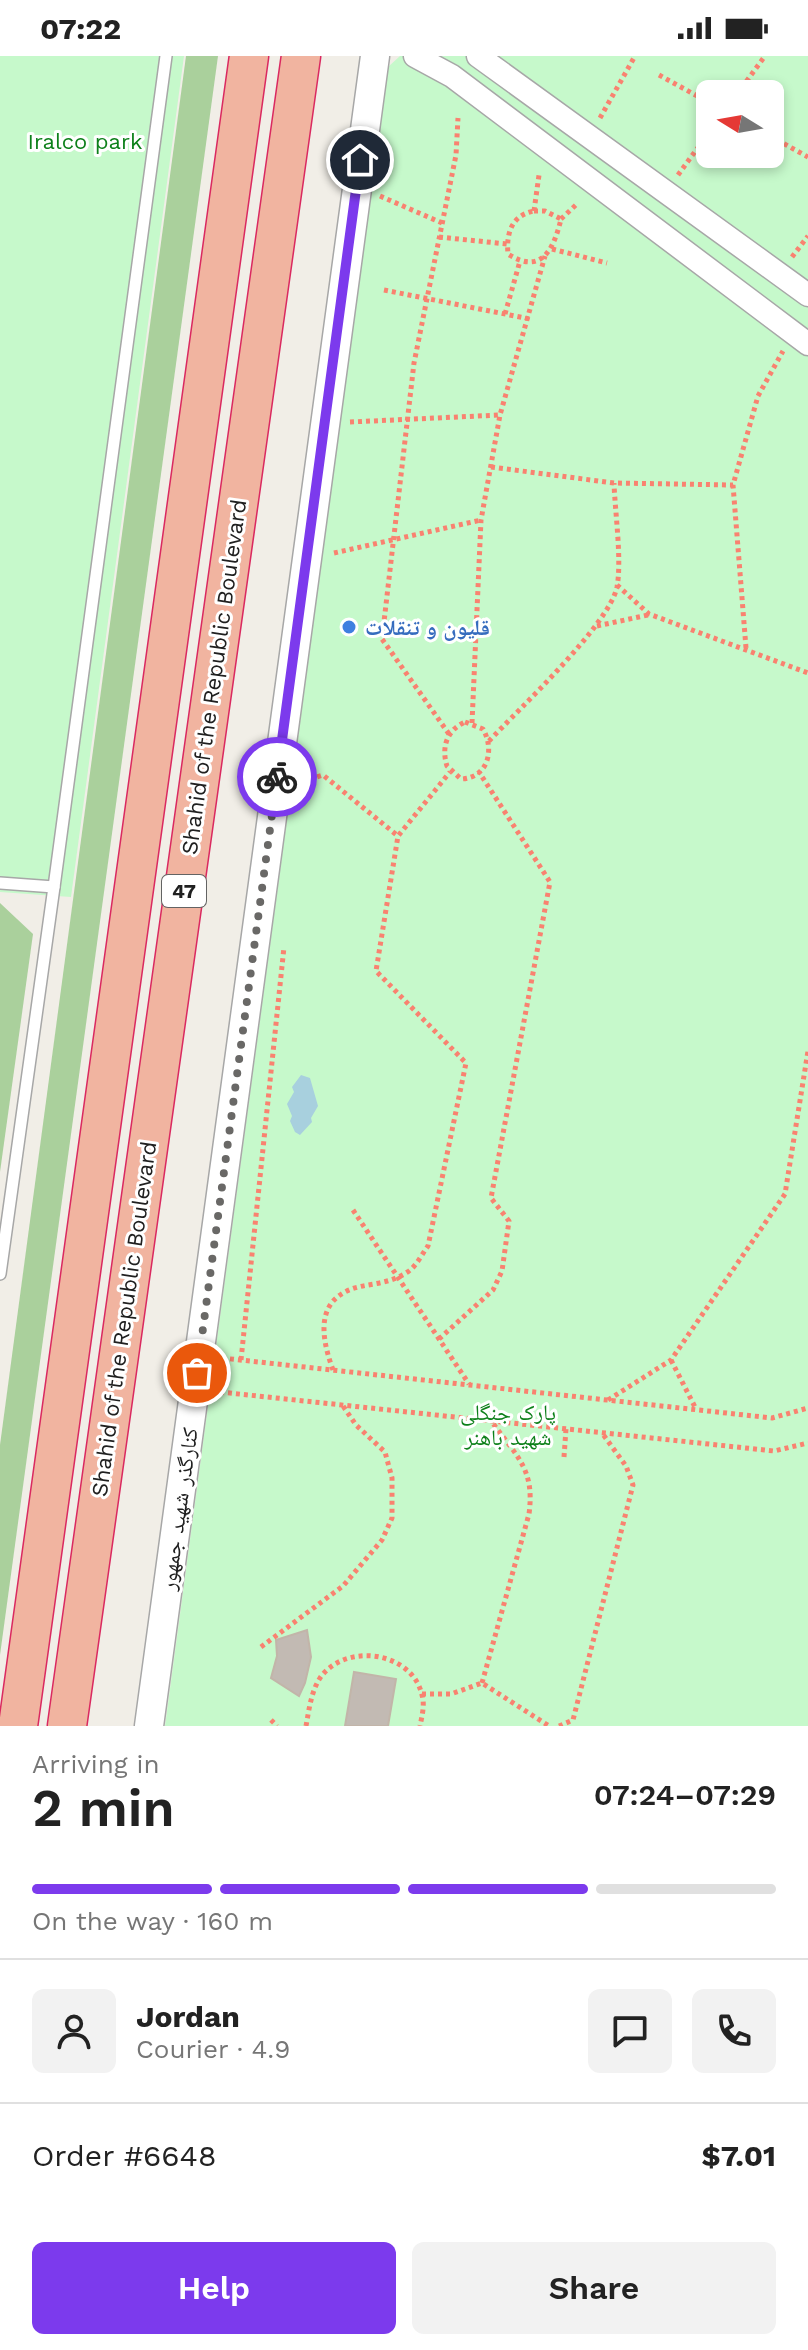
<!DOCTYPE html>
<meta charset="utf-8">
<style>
body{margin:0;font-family:"Work Sans","Noto Naskh Arabic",sans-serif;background:#f2f2f2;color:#222;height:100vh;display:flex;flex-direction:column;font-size:30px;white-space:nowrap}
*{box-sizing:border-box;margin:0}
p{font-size:26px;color:#767676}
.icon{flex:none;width:44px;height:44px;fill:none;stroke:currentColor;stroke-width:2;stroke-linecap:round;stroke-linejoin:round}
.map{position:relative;height:1670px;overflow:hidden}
.panel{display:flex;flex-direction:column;background:#fff;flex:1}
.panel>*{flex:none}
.needle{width:52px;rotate:281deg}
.buttons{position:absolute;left:696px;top:24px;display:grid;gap:16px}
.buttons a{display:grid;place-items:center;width:88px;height:88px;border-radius:12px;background:#fff;box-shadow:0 4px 12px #0003;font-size:40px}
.pin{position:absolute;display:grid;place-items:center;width:68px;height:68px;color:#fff;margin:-34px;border:4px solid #fff;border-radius:50%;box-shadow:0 2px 8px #0007}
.courier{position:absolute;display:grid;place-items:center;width:80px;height:80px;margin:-40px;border:6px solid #7c3aed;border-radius:50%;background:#fff;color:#222;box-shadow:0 2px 10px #0007}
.overview em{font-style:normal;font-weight:600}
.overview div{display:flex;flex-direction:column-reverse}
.overview{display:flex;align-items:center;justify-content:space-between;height:136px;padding:0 32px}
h1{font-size:52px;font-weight:600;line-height:60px}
.bar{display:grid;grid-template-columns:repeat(4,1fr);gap:12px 8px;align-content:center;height:96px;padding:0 32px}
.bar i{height:10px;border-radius:6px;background:#e0e0e0}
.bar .on{background:#7c3aed}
.bar p{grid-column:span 4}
.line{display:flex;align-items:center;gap:20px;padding:0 32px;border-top:2px solid #e0e0e0}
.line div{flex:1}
.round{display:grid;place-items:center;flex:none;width:84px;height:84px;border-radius:12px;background:#f2f2f2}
.button{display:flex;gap:16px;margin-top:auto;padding:16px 32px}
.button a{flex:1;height:92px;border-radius:12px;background:#7c3aed;color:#fff;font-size:32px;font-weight:600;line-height:92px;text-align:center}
.button a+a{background:#f2f2f2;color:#222}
.status{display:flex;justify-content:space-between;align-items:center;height:56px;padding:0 40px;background:#fff;direction:ltr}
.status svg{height:22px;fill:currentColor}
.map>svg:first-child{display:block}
.forest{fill:#aad09c}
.park{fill:#c6f9cb;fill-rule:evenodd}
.water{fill:#a8d0de}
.building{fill:#c2bab3;stroke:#c2b5a9;stroke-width:2}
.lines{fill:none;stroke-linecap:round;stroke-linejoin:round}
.service-casing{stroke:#a7a7a7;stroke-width:14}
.minor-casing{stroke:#a7a7a7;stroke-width:25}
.tertiary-casing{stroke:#a7a7a7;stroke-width:31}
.trunk-casing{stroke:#da2960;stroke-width:41}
.path{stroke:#f98270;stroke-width:5;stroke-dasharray:4 4;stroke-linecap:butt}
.service{stroke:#fff;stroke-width:11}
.minor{stroke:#fff;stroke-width:22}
.tertiary{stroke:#fff;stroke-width:28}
.trunk{stroke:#f1b4a0;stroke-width:38}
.done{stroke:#696866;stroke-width:8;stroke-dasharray:0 14.4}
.route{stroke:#7c3aed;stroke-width:10}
.shop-dot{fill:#3f7fe0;stroke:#fff;stroke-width:3}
.labels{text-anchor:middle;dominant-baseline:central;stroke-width:6;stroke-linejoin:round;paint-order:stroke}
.shield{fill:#fff;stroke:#636363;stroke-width:2}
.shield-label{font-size:20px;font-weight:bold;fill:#202020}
.park-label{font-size:22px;fill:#0d801a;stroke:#fff}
.shop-label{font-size:22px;font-weight:bold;fill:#366cbe;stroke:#fff;text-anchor:start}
.street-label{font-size:22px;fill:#202020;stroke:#fff}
</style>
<div class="status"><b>07:22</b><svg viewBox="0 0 49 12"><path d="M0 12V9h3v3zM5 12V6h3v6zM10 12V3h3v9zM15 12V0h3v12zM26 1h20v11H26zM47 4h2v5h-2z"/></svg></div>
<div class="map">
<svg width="808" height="1670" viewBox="0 0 808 1670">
<rect width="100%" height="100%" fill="#f1eee7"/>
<!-- forest -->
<g class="forest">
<polygon points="186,0 218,0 0,1599 0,1389"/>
<polygon points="0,847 33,878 0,1116"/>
</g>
<!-- park -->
<g class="park">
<polygon points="0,0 184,0 71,841 0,836"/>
<path d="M400,0H808V1670H165L388,11ZM710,38H770V98H710Z"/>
</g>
<!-- water -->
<polygon class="water" points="301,1019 310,1022 318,1050 311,1062 312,1066 300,1079 295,1076 290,1065 292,1060 287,1048 294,1036 292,1031"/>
<!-- building -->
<g class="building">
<polygon points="307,1574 311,1601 305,1627 299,1640 271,1622 277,1600 276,1584"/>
<polygon points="354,1616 396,1623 388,1670 345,1670"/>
</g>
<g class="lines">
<defs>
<g id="service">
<polyline points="0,827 54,831 166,0"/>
<polyline points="0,1218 54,831"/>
</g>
<g id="minor">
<polyline points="415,0 452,20 808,288"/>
<polyline points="478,0 808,239"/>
</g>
<polyline id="tertiary" points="149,1670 375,0"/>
<g id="trunk">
<polyline points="18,1670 249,0"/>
<polyline points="67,1670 301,0"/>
</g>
</defs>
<!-- service casing -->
<use href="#service" class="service-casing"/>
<!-- minor casing -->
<use href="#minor" class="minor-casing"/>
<!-- tertiary casing -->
<use href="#tertiary" class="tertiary-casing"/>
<!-- trunk casing -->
<use href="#trunk" class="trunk-casing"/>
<!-- path -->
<g class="path">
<polyline points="659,19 710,47"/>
<polyline points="737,38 765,0"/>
<polyline points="600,62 635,0"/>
<polyline points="770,80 808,101"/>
<polyline points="678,119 710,75"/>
<polyline points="380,140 442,167"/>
<path d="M534,155H545L561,163C554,192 542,220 508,198C506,177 512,159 534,155Z"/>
<polyline points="534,155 539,119"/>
<polyline points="561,163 578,147"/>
<polyline points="439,181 507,188"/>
<polyline points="552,193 607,207"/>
<polyline points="792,201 808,180"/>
<polyline points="384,234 530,263"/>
<polyline points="505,258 520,205"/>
<polyline points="350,366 500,359"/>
<polyline points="491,411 614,427 733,429"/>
<polyline points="334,497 481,464"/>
<polyline points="617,529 649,558 808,617"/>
<polyline points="597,570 648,559"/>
<polyline points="746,592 733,429 758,340 783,295"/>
<path d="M465,666L483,673C495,694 488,722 461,723L447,710C441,691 447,674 465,666Z"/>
<polyline points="472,667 481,464 500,359 545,200"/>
<polyline points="449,678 382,583 414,307 456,99 458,62"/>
<path d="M489,685C519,653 609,569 617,531C622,504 615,456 614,427"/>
<polyline points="302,726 323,719 398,780"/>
<polyline points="353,1154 469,1328"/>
<polyline points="439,1283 493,1234 502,1215 509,1165 491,1142 550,826 479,716"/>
<polyline points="222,1302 772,1362 808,1352"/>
<polyline points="241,1304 284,891"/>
<polyline points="671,1304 696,1353"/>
<path d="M333,1314C324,1289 314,1252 345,1236C363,1226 386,1231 409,1215C417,1209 422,1198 428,1190L466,1007L376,915L398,780L450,716"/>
<polyline points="220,1336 774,1395 808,1387"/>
<polyline points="608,1344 671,1304 785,1138 808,995"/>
<polyline points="564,1401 566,1373"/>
<polyline points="261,1591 343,1530 382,1484 392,1462 392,1422 385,1396 356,1369 343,1350"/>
<path d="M482,1627L529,1458C535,1413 517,1401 492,1366"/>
<polyline points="422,1638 451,1638 482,1627 549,1670"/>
<polyline points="271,1664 277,1670"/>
<path d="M306,1670C309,1654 311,1636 320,1622C345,1586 412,1595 422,1639C425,1649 422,1660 420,1670"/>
<polyline points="559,1670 573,1664 633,1429 626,1410 602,1377"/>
</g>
<!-- service -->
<use href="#service" class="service"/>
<!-- minor -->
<use href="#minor" class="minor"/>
<!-- tertiary -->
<use href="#tertiary" class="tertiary"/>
<!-- trunk -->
<use href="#trunk" class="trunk"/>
</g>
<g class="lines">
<!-- done -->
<polyline class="done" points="197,1317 277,721"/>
<!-- route -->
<polyline class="route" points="277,721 360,104"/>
</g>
<!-- markers -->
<circle class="shop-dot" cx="349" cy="571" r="8"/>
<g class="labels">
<!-- shield labels -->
<rect class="shield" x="162" y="819" width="44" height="32" rx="6"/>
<g class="shield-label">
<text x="184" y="835">47</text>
</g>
<!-- park labels -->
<g class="park-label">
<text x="85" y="85">Iralco park</text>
<text x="508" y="1356">پارک جنگلی<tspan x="508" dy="25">شهید باهنر</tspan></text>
</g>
<!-- shop labels -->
<g class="shop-label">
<text x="365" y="571">قلیون و تنقلات</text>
</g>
<!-- street labels -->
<g class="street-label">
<text transform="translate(214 621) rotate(-82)">Shahid of the Republic Boulevard</text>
<text transform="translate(124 1263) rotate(-82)">Shahid of the Republic Boulevard</text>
<text transform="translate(179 1453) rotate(-82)">کنارگذر شهید جمهور</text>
</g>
</g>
</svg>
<div class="buttons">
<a><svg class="needle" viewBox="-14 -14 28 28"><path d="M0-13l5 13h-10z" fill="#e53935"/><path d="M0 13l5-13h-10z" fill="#767676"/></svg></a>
</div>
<div class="pin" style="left:197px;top:1317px;background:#ea580c"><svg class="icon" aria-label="bag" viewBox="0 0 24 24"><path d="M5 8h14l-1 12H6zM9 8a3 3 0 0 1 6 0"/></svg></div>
<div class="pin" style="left:360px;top:104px;background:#1f2937"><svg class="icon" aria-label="home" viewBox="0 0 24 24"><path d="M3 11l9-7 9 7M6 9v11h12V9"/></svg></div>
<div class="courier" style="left:277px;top:721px"><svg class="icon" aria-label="bike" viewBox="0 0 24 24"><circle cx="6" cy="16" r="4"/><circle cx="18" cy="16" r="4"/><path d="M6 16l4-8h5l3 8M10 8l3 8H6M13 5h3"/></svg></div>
</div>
<section class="panel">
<div class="overview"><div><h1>2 min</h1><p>Arriving in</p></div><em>07:24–07:29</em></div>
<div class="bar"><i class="on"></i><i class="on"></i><i class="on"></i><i></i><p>On the way · 160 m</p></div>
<div class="line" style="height:144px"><a class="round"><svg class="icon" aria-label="person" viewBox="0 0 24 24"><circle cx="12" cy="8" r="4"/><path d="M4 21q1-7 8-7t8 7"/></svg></a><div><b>Jordan</b><p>Courier · 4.9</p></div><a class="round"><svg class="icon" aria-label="chat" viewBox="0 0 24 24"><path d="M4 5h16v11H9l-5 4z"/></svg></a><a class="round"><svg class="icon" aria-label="phone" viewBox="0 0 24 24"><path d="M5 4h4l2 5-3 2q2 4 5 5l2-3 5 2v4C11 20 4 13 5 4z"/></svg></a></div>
<div class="line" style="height:104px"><div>Order #6648</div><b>$7.01</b></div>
<div class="button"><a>Help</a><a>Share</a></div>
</section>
